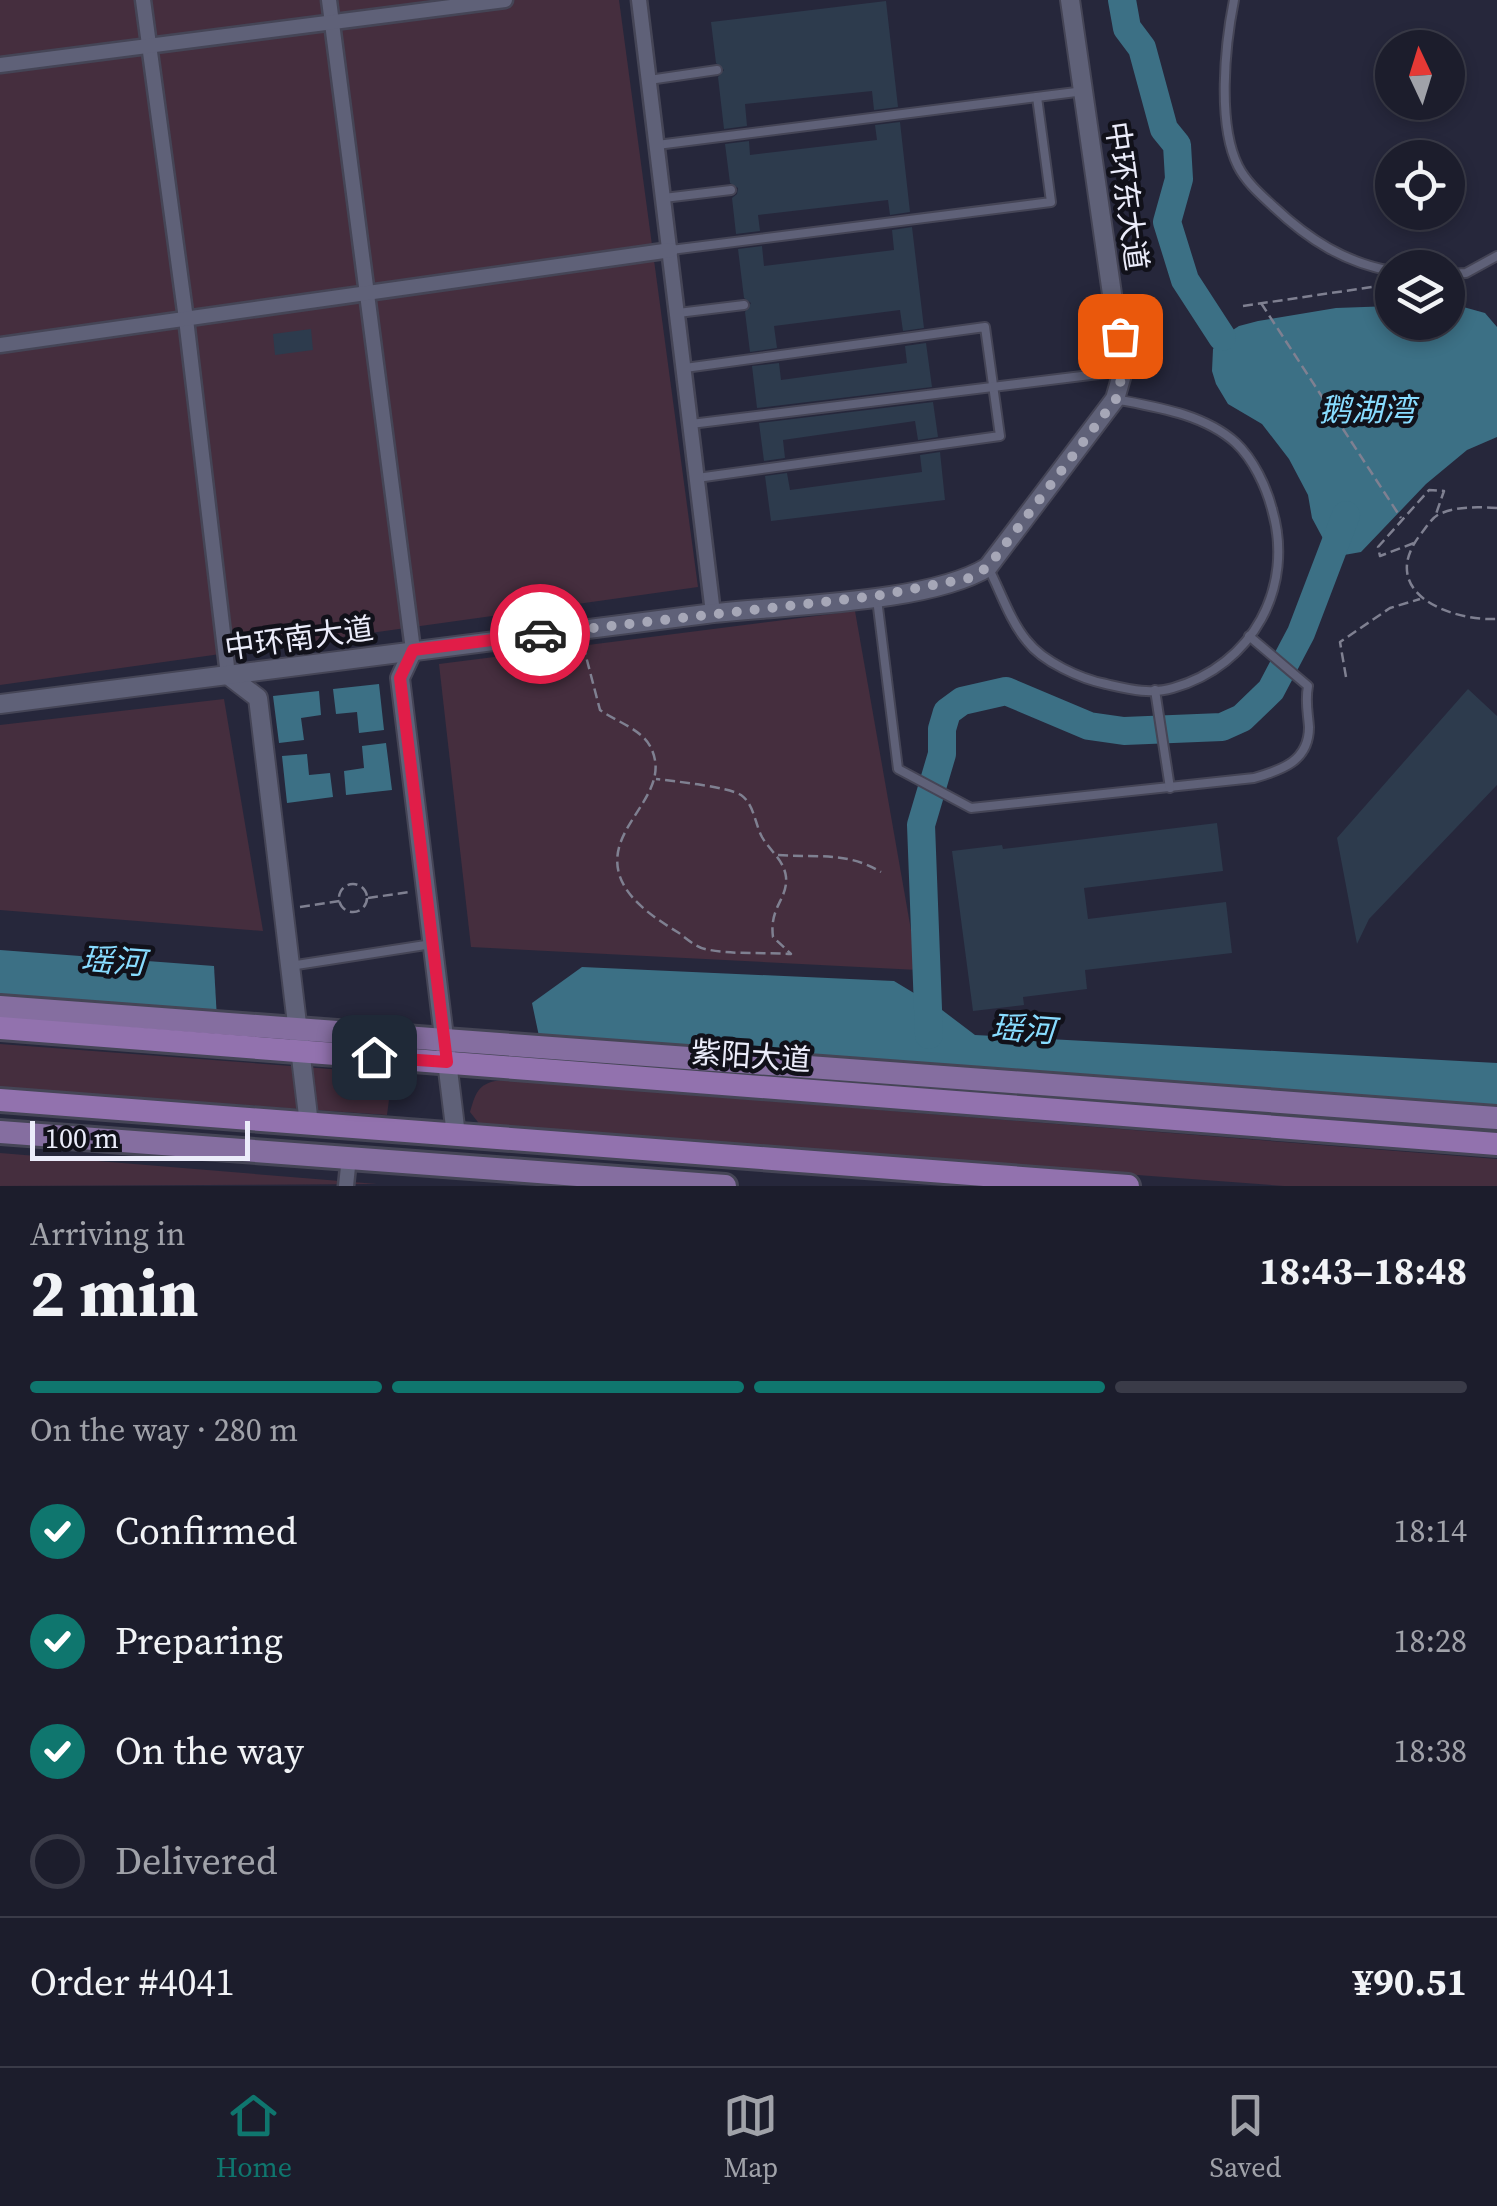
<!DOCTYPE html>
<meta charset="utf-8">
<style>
body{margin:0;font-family:"Source Serif 4","Noto Sans SC",serif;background:#292a38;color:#f1f3f6;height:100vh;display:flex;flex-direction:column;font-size:38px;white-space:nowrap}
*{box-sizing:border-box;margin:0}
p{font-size:32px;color:#a0a2a9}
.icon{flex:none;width:55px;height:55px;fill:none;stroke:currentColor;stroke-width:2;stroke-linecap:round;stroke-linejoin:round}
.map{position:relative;height:1186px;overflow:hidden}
.details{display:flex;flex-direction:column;background:#1c1d2c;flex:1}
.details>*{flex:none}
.needle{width:65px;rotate:356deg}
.fabs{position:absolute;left:1375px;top:30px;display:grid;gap:20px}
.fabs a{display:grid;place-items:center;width:90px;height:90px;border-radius:50%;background:#1c1d2c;box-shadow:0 5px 15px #0003,0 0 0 2px #3a3b48;font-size:50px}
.scale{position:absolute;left:30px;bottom:25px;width:220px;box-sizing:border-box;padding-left:10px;border:5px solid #ebecfa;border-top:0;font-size:28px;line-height:35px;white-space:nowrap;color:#ebecfa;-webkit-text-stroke:8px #11111a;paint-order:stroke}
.pin{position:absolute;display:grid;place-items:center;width:85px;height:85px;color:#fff;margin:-42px;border-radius:20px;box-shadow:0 5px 15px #0006}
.courier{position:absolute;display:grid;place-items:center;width:100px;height:100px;margin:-50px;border:8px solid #e11d48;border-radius:50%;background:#fff;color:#222;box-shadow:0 2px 12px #0007}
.overview em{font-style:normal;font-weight:700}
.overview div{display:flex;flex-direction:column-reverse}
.overview{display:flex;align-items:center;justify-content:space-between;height:170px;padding:0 30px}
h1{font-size:65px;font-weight:700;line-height:75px}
.bar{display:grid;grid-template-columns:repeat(4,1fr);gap:15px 10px;align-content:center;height:120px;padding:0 30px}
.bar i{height:12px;border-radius:8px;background:#3a3b48}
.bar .selected{background:#0f766e}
.bar p{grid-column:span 4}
.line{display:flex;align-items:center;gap:25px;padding:0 30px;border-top:2px solid #3a3b48}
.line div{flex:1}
ol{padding:0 30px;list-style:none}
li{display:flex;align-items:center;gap:30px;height:110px}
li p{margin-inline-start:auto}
li .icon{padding:10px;border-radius:50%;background:#0f766e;color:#fff;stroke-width:4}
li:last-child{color:#a0a2a9}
li i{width:55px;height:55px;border:5px solid #3a3b48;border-radius:50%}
.menu{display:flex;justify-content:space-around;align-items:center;height:140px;border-top:2px solid #3a3b48;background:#1c1d2c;font-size:28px;color:#a0a2a9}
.menu a{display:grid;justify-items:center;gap:5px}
.menu .selected{color:#0f766e}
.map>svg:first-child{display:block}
.green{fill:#452e3e}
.water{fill:#3c7085}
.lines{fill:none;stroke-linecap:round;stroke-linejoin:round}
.river{stroke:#3c7085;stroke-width:28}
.building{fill:#2d3b4d}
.service-casing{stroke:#454556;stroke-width:12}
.minor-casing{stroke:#454556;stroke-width:19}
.tertiary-casing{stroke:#454556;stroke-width:22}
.primary-casing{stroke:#454556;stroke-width:28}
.trunk-casing{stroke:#454556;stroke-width:28}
.path{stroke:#7f8091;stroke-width:2.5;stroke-dasharray:10 5;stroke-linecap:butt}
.service{stroke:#5f6178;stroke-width:8}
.minor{stroke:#5f6178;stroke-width:14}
.tertiary{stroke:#5f6178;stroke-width:18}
.primary{stroke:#856ea0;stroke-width:22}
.trunk{stroke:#9272ae;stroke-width:22}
.done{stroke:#a6a7b7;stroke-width:10;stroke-dasharray:0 18}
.route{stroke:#e11d48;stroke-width:12}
.labels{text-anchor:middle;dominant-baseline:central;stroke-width:9;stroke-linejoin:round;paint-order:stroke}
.street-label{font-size:30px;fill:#ebecfa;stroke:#11111a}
.water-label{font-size:32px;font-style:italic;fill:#88dcff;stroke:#11111a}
</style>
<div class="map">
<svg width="1497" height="1186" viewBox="0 0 1497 1186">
<rect width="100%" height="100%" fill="#26273b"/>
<!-- green -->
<g class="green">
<polygon points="0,0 619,0 698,587 0,685"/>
<polygon points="855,611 918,970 471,947 439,664"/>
<polygon points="224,699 263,931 0,910 0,725"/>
<polygon points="0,1044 384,1073 390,1092 387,1115 0,1088"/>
<path d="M503,1080L1497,1159V1186H1284L481,1126L470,1112C476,1090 480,1082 503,1080Z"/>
<polygon points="0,1153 377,1184 0,1186"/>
</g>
<!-- water -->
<g class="water">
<polygon points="1449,303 1485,313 1497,327 1497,437 1467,450 1426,484 1361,552 1344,555 1327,546 1312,518 1308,495 1289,459 1262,424 1228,404 1216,384 1212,371 1213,349 1222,337 1239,326 1258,321 1336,308 1392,306 1392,322 1448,322"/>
<polygon points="379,684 384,730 359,733 357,712 336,714 333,689"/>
<polygon points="319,691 321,715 301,718 304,740 279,743 273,696"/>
<polygon points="386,743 392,790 346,795 344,771 364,768 362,746"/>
<polygon points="307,754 309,775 330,773 333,797 287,803 282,756"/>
<polygon points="0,950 214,966 217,1019 0,1003"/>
<polygon points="582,967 894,981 942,1010 975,1035 1497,1063 1497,1108 540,1041 532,1003"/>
</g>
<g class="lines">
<!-- river -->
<g class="river">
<polyline points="1122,0 1127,28 1142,48 1164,129 1177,145 1179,179 1167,222 1185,280 1222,337"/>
<polyline points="929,1035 921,825 942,754 942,729 947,712 962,701 1006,691 1089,726 1124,731 1222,727 1242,718 1271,690 1301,633 1346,515"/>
</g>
</g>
<!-- building -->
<g class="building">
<polygon points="886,1 898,107 874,110 872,91 745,104 747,126 724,129 718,77 724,70 716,63 711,22"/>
<polygon points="900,122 910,212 890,215 888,200 758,215 760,231 736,234 732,198 737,194 738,188 730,183 725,144 749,141 750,155 877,140 875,125"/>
<polygon points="912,227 924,328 903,331 900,310 774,326 777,348 750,352 745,312 751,303 744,298 738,249 762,246 764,266 894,250 892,230"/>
<polygon points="311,329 313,350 275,355 273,334"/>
<polygon points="926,343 932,387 757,408 752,366 779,363 781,380 907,363 905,346"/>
<polygon points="933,402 938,437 918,440 915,421 783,440 785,458 764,461 759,423"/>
<polygon points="940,452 945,500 771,521 765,476 787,473 790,490 922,472 920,455"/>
<polygon points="1468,689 1497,716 1497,785 1369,919 1357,944 1337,838"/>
<polygon points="1217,823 1223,871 1084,888 1088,919 1226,902 1232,953 1085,970 1087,989 1023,997 1024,1005 973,1011 952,851 1002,845 1003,849"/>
</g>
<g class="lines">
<defs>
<g id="service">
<path d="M1234,0C1225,45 1217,124 1238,166C1246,182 1261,195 1274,207C1308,239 1345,263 1392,271"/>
<polyline points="649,80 717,70"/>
<polyline points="657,145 1084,91"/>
<polyline points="664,198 731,190"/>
<polyline points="671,250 1051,202 1037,97"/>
<polyline points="1448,274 1466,273 1497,256"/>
<polyline points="678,313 744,305"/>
<polyline points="685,368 985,327 1000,436 697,478"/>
<polyline points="691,424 1123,371"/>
<path d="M988,567C1000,590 1010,621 1027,641C1043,662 1081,679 1106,684C1128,689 1150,695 1173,688C1253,665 1295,587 1272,509C1266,486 1253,459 1236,443C1204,414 1156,407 1115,399"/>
<path d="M877,599L898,769L971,808L1254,778C1282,770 1309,761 1309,727C1308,712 1305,702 1308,686L1249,636"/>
<polyline points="1155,690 1170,788"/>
<polyline points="290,966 432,944"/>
</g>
<g id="minor">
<polyline points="143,0 186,319 228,675"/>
<polyline points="329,0 413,650"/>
<polyline points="639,0 713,613"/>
<polyline points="0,65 505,0"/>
<polyline points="0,345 671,250"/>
<polyline points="346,1186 349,1157"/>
</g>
<g id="tertiary">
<polyline points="413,650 400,678 456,1135"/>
<polyline points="228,675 258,698 309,1124"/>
<path d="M0,704C235,675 470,642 706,614C780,605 928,604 988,567L1115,399L1123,371L1070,0"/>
</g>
<g id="primary">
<polyline points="0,1007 1497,1118"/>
<polyline points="0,1132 725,1186"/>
</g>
<g id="trunk">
<polyline points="0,1028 1497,1144"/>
<polyline points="0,1100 1128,1186"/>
</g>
</defs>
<!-- service casing -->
<use href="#service" class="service-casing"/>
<!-- minor casing -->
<use href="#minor" class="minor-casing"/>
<!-- tertiary casing -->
<use href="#tertiary" class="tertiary-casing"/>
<!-- primary casing -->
<use href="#primary" class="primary-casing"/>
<!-- trunk casing -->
<use href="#trunk" class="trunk-casing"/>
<!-- path -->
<g class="path">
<polyline points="1261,303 1401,518"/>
<polyline points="1243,306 1392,284"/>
<path d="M1497,508C1479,507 1459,506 1442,513C1432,516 1427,527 1420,535C1377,592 1449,621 1497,619"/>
<polyline points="1414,543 1380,556 1378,547 1429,490 1444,491 1436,514"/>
<path d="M583,645L600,710C615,721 641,729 650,746C670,783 631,811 620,844C606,887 648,914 679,933C687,939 696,947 705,949C732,955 763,952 791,954L773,937C769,907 788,899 786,877C784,860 770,851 762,837C755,824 754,804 741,795C729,787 673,781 656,779"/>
<polyline points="1346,677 1340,642 1390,608 1420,599"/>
<path d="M778,855C817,858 846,851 881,872"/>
<circle cx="353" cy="898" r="14"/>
<polyline points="368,898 410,892"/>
<polyline points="300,907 340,901"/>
</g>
<!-- service -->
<use href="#service" class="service"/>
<!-- minor -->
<use href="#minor" class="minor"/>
<!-- tertiary -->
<use href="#tertiary" class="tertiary"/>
<!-- primary -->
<use href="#primary" class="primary"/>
<!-- trunk -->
<use href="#trunk" class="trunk"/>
</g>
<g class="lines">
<!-- done -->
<polyline class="done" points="540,634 876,596 970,578 988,567 1116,399 1123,371 1120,336"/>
<!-- route -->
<polyline class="route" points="374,1057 447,1062 400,678 413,650 540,634"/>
</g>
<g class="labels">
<!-- street labels -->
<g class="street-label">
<text transform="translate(1127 196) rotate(82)">中环东大道</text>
<text transform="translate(299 638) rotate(-8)">中环南大道</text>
<text transform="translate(751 1056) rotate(4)">紫阳大道</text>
</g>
<!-- water labels -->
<g class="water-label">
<text x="1367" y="410">鹅湖湾</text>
<text transform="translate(113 961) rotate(4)">瑶河</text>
<text transform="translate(1023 1029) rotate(4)">瑶河</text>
</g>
</g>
</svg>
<div class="fabs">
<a><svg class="needle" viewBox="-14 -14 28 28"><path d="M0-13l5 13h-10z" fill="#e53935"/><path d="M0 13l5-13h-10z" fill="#a0a2a9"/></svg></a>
<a><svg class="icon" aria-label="locate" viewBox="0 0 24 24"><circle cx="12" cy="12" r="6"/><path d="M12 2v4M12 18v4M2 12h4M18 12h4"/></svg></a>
<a><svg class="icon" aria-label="layers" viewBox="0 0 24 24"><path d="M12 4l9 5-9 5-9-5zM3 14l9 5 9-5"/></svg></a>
</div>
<div class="scale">100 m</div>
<div class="pin" style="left:1120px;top:336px;background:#ea580c"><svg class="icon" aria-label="bag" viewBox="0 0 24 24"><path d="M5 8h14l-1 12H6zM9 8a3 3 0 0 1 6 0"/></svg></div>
<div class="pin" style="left:374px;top:1057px;background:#1f2937"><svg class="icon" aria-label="home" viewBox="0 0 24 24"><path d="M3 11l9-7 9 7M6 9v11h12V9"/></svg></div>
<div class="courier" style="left:540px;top:634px"><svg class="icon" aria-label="car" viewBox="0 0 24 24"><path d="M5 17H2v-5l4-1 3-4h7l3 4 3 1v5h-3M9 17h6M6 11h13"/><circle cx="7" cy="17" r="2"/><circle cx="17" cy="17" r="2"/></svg></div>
</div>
<section class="details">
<div class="overview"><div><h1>2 min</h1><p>Arriving in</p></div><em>18:43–18:48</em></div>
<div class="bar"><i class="selected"></i><i class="selected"></i><i class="selected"></i><i></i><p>On the way · 280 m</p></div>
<ol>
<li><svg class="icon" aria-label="check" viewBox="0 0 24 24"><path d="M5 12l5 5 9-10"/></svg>Confirmed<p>18:14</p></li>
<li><svg class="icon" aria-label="check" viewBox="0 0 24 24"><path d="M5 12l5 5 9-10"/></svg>Preparing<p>18:28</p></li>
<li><svg class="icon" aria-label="check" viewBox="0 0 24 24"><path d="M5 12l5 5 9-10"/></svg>On the way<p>18:38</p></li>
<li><i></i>Delivered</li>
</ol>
<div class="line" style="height:130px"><div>Order #4041</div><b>¥90.51</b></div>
</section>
<nav class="menu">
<a class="selected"><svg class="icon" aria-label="home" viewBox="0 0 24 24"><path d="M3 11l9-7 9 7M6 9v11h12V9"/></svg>Home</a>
<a><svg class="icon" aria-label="map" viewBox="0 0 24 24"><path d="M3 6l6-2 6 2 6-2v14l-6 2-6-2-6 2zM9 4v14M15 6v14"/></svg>Map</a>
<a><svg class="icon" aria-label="saved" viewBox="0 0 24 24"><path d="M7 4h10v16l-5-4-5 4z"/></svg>Saved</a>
</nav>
